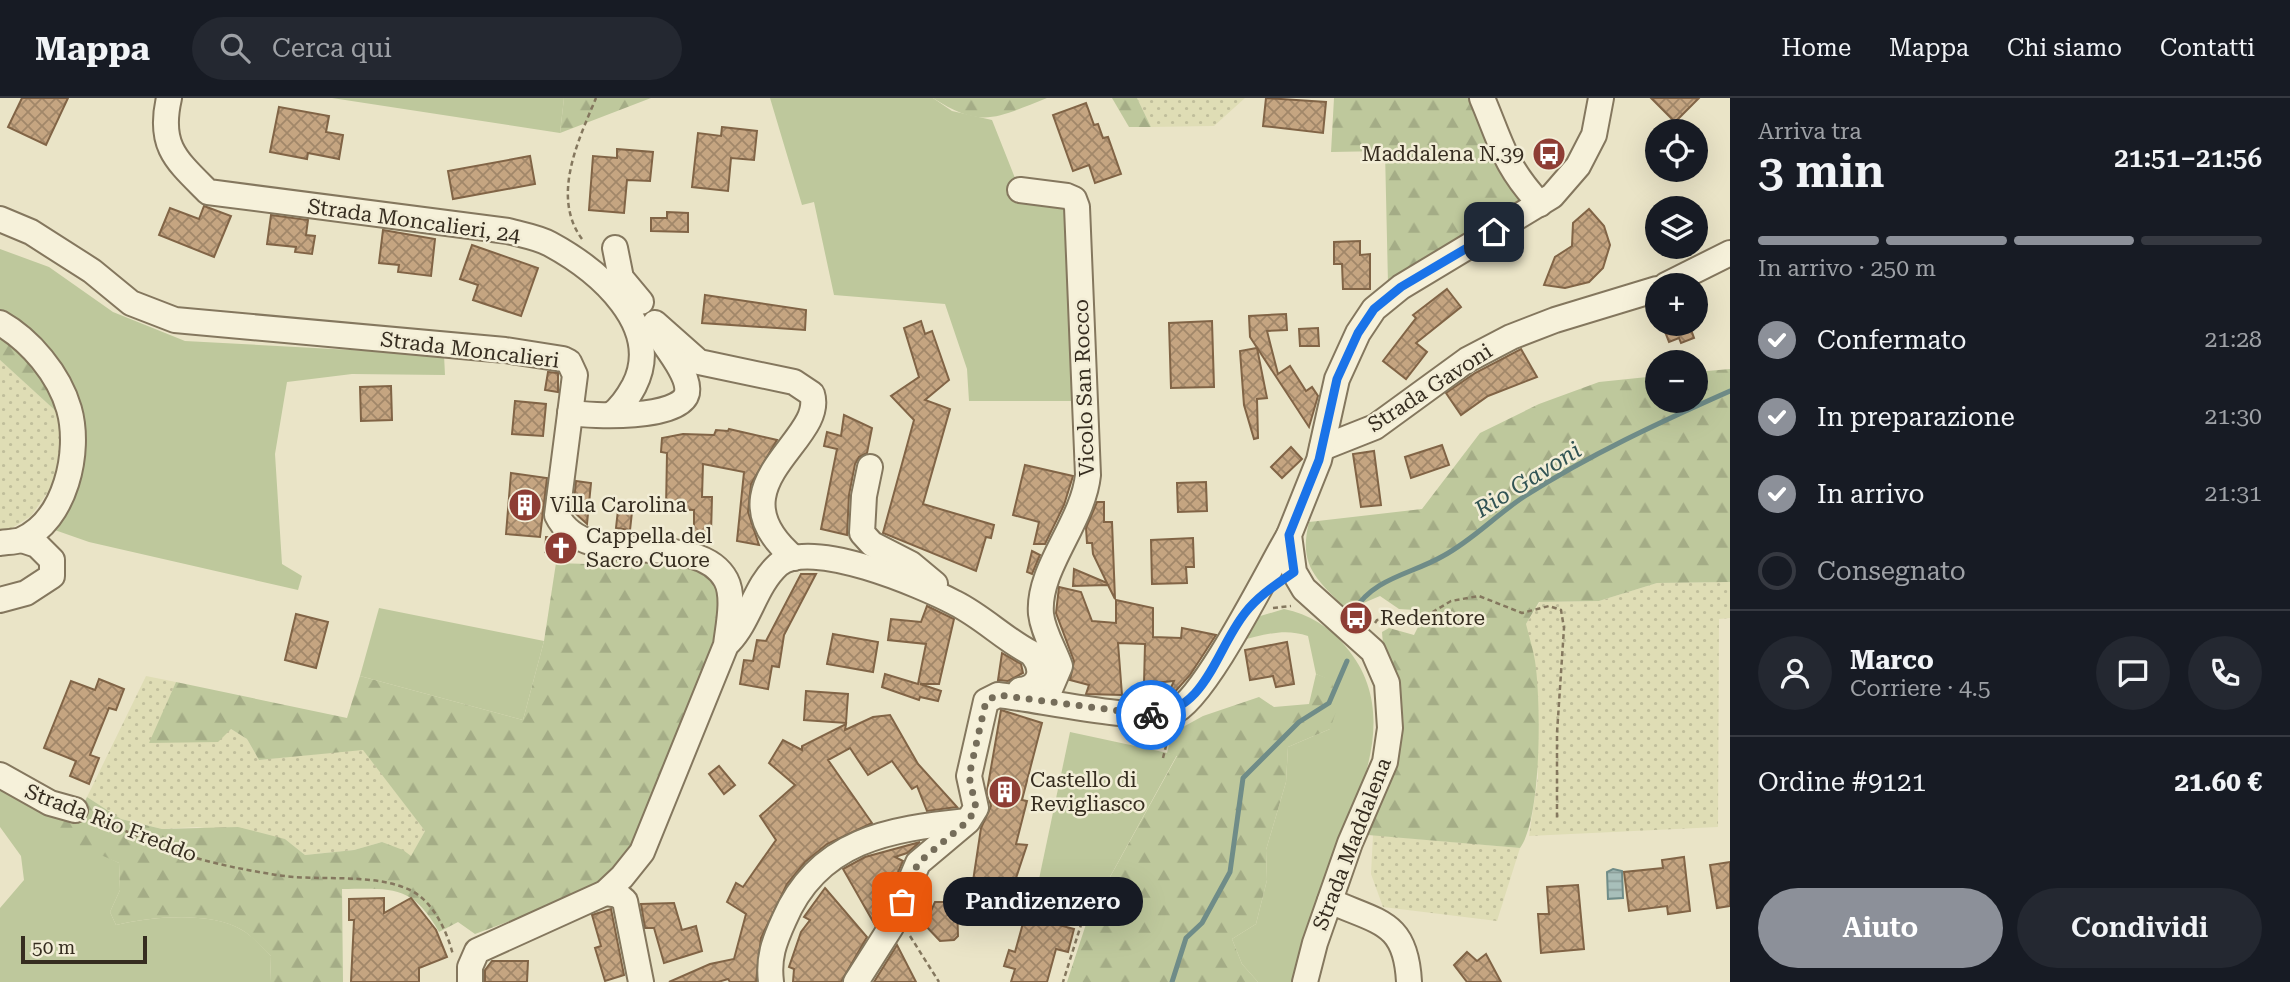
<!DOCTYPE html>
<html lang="it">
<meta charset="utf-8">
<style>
body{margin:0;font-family:"Roboto Serif",serif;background:#242831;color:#f1f3f6;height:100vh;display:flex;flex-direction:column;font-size:26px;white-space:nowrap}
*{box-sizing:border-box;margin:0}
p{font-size:23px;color:#9ea1a6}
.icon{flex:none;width:38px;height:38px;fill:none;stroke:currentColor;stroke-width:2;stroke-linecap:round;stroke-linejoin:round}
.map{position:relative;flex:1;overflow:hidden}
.drawer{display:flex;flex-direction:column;background:#171b24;width:560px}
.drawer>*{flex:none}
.tools{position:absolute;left:1645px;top:21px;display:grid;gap:14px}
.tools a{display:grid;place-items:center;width:63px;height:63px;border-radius:50%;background:#171b24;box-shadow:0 7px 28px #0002;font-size:35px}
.scale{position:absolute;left:21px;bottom:18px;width:126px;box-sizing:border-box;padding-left:7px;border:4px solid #362d20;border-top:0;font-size:19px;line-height:24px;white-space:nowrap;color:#362d20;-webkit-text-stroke:5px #f2edd6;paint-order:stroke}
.pin{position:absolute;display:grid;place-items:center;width:60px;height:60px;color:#fff;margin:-30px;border-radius:14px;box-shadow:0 4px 10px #0006}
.courier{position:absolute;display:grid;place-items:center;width:70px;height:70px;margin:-35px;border:5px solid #1a73e8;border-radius:50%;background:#fff;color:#222;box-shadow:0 2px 9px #0007}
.bubble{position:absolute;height:49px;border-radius:24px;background:#171b24;box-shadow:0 7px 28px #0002;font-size:23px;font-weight:600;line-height:49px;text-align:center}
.summary em{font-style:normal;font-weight:600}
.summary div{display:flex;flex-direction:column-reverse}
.summary{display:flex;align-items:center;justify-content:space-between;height:119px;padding:0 28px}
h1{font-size:46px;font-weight:600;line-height:52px}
.bar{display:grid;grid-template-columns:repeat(4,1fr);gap:10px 7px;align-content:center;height:84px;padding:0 28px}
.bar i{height:9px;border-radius:5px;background:#363941}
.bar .current{background:#8c9099}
.bar p{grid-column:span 4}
.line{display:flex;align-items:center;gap:18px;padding:0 28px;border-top:2px solid #363941}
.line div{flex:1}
.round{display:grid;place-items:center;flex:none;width:74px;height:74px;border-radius:37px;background:#242831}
ol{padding:0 28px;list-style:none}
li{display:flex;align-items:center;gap:21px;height:77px}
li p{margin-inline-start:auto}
li .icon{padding:7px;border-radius:50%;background:#8c9099;color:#fff;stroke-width:4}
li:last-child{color:#9ea1a6}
li i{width:38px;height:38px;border:4px solid #363941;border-radius:50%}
.action{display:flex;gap:14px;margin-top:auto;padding:14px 28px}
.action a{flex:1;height:80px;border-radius:42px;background:#8c9099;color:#fff;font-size:28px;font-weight:600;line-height:80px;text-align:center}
.action a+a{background:#242831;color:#f1f3f6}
header{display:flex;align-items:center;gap:42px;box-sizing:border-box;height:98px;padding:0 35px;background:#171b24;border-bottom:2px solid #363941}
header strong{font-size:33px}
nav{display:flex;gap:38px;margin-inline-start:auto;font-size:24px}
.search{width:490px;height:63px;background:#242831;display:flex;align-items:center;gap:18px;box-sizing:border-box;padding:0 24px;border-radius:38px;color:#9ea1a6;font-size:26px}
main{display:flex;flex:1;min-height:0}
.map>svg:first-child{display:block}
.farmland{fill:url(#farmland-dots)}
.green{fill:#bec89c}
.forest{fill:url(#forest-firs)}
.water{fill:url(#water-rules);stroke:#6f8c88;stroke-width:2}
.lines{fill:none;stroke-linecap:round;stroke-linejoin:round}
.stream{stroke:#6f8c88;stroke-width:5}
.building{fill:url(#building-cross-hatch);stroke:#816446;stroke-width:2}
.minor-casing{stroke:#84775e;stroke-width:28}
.path{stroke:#84775e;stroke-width:2.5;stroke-dasharray:5 3.5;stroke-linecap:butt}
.minor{stroke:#f6f1da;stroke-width:24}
.done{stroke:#756d5a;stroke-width:7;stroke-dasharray:0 12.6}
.route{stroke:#1a73e8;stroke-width:9}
.labels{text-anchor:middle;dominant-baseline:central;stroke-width:5;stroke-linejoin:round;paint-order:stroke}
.poi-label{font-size:21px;fill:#362d20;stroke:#f2edd6;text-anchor:start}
.street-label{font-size:21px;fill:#362d20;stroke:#f2edd6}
.water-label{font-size:23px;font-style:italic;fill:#315354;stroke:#f2edd6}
</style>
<header>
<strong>Mappa</strong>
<div class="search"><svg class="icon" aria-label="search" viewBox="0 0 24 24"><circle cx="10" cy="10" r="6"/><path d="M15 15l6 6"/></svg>Cerca qui</div>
<nav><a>Home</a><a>Mappa</a><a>Chi siamo</a><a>Contatti</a></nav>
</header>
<main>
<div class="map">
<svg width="1730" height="884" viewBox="0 0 1730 884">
<defs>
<pattern id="farmland-dots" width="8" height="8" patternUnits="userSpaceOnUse" patternTransform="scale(1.75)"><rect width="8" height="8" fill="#dfddb5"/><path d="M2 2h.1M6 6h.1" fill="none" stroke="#c0be9b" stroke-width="1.8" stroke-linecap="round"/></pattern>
<pattern id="forest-firs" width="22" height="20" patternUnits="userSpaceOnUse" patternTransform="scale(1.75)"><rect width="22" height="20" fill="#bec89c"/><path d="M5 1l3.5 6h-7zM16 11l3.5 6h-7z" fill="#a4ac86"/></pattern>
<pattern id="water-rules" width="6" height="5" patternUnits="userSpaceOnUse" patternTransform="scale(1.75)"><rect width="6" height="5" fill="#a8bfba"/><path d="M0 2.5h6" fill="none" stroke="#8a9c97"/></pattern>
<pattern id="building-cross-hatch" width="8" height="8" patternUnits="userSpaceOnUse" patternTransform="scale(1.75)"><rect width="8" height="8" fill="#c5a581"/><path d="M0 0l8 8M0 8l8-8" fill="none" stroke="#a18769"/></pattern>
</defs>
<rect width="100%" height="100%" fill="#eae4c7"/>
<!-- farmland -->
<g class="farmland">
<polygon points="1137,0 1245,0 1214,28 1151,29"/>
<polygon points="0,262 59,316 64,345 52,388 31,418 12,430 0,433"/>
<polygon points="1730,484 1730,520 1719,521 1718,729 1529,738 1538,679 1526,526 1540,504 1599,503 1657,485"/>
<polygon points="146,578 176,584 150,645 231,631 247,641 259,662 363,651 425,733 411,759 382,744 354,752 305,757 285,741 197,729 162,731 121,721 87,699"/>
<polygon points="1373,737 1520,750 1497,823 1383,809 1371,776"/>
</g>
<!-- green -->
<g class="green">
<polygon points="332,0 564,0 560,35"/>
<polygon points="770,0 933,0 952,13 992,22 1015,80 1018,99 1067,108 1075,303 969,303 967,271 945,206 834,197 814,104 802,107"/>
<path d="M0,151L49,169L113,214L185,243L444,257L445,277L352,276L287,284L275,356L282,466L302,478L298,492L89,444L49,430C78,374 106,327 61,269C45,249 19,232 0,214Z"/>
<polygon points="379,510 544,543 523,622 360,578"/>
<path d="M1284,511C1309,516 1330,529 1346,549C1409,623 1348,717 1320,792C1308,822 1300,853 1292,884H1258L1242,866L1232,841L1256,826L1267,782L1266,752L1286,684L1288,649L1330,631L1332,583L1316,576L1308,538C1282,529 1263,538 1237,543L1257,519Z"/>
<polygon points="1070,634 1177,657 1089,817 1035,800"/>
<path d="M0,682L96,753L119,765L120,792L110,814L116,827C150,819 211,813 242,832C253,838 262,850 271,858L270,884H0V810L24,782L21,758L0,729Z"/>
</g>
<!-- forest -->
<g class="forest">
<polygon points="564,0 651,0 560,35"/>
<path d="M933,0H1047C998,19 982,32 933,0Z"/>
<polygon points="1112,0 1137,0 1151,29 1129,29"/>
<polygon points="1334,0 1472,0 1523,106 1388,186 1385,53 1331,54"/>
<path d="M0,239C27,261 47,282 59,316L0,262Z"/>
<path d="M1730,271V484L1657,485L1599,503L1539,504L1526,526C1529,538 1533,551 1535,563C1541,601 1542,720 1520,750L1368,737C1382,701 1406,657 1403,618C1401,589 1383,562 1382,534L1389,530L1414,537L1422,521L1415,512L1399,511L1380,498L1347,512C1317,481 1298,469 1309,424L1422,411L1480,335L1539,306L1599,284L1657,278V303H1696V274Z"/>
<path d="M592,450L676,461L717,479L722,528L630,754L593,792L475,836L458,824L439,834C412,786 392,791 342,791L343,884H270L271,858C262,850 252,838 242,832C210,813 150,819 116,827L110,814L120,792L119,765L60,739L36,702L78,718L87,699L121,721L162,731L238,729L285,741L305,757L354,752L382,744L403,752L411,758L425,733L363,652L259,662L247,641L231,631L218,644L149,645L176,584L347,620L360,578L523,622L544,543L556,465L588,466Z"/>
<polygon points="1316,576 1332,582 1336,614 1330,631 1288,649 1286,684 1266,752 1267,782 1256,826 1232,841 1242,866 1258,884 1067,884 1089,817 1177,658 1167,655 1172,635 1203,618 1259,599 1274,609 1309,606"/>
</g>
<!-- water -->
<polygon class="water" points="1613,771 1622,773 1623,800 1608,801 1607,774"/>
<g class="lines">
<!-- stream -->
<g class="stream">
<path d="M1354,513C1373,480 1412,476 1443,458C1473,442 1497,416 1525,398C1589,357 1660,324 1730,293"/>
<polyline points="1172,884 1186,840 1202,825 1230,774 1243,680 1299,624 1329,605 1347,563"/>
</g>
</g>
<!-- building -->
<g class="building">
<polygon points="22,0 68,0 46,47 8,29"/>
<polygon points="1266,0 1326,4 1323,35 1263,28"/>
<polygon points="1651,0 1699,0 1675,24"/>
<polygon points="1086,5 1094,27 1098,26 1103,40 1108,39 1121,76 1095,85 1089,67 1073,73 1053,17"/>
<polygon points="279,9 329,18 326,34 343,37 339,61 308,55 307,61 270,54"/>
<polygon points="722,29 757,33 754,62 731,60 728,93 692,89 698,35 721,38"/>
<polygon points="617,51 653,54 650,83 627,82 624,115 589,112 593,58 617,60"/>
<polygon points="530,58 535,86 453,101 448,73"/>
<polygon points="204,108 231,118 214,159 159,137 170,110 199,121"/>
<polygon points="1589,111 1604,128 1610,147 1603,170 1589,184 1565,190 1544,187 1555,159 1572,148 1573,125"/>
<polygon points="667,114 688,115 688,134 651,133 651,120 667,120"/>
<polygon points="271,117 308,122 306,137 315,138 312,156 295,154 296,149 267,146"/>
<polygon points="383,132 435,141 431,178 398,174 399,167 379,165"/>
<polygon points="1360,143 1360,157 1370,156 1370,191 1343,191 1342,166 1334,166 1334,144"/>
<polygon points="472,147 538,170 521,218 473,202 478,187 460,181"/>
<polygon points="1447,191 1461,209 1416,245 1427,254 1406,281 1383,263 1416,220 1413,217"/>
<polygon points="705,197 806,212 805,232 702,225"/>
<polygon points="1286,216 1287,232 1267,233 1278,276 1290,268 1306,293 1312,289 1318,298 1309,329 1250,239 1249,218"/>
<polygon points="921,223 925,236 932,233 949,282 925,302 950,311 923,406 994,427 991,440 986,439 976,473 883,435 914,322 891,298 919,279 904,230"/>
<polygon points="1212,223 1214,289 1171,290 1169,225"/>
<polygon points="1662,226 1689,226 1694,240 1681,245 1679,240 1669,244"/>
<polygon points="1318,230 1319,248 1300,248 1299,231"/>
<polygon points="1257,250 1267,300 1257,301 1258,340 1254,341 1244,307 1240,253"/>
<polygon points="1521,251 1537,279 1488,298 1461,317 1446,295 1475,275"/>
<polygon points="548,274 558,275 558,294 545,292"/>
<polygon points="391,288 392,322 361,323 360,289"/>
<polygon points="515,303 546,306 543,338 512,336"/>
<polygon points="844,317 872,330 867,355 859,359 855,366 849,397 847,437 821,431 837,351 824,348 827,334 841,338"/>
<polygon points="729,331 777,342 751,386 748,414 759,447 737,443 744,374 703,366 702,399 712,399 711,436 694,435 694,412 666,411 667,355 661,354 662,340 683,336 714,337 716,332 728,333"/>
<polygon points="1442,347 1449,367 1411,380 1405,359"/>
<polygon points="1291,349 1302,361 1282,380 1271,369"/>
<polygon points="1374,353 1381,407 1361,409 1353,356"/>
<polygon points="1025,367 1073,378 1064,407 1045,446 1034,446 1039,424 1013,417"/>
<polygon points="511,375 547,380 540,439 506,436"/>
<polygon points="576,383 591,385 587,426 573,413"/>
<polygon points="1206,384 1207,413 1178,414 1177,385"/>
<polygon points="619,403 633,405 630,432 616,430"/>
<polygon points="1097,404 1104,404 1104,424 1112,424 1115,501 1108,487 1073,488 1074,471 1107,485 1093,456 1092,445 1087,445 1086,430"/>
<polygon points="546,439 557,440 576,454 570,457 545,454"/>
<polygon points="1193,440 1194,469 1186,469 1187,485 1152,486 1151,442"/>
<polygon points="1032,453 1040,457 1032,476 1027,474"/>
<polygon points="801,476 816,476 784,537 779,569 772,568 768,591 740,586 744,562 753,563 757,542 766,543"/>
<polygon points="1059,489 1081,494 1092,523 1116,525 1116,502 1153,510 1153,539 1181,540 1182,530 1216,537 1190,577 1173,596 1168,596 1174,583 1144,586 1145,546 1118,545 1122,597 1086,596 1089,587 1070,582 1074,563 1056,515"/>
<polygon points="927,508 954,521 939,586 920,586 941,593 938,603 920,599 919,602 882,589 885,576 918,586 926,546 888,542 891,521 921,524"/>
<polygon points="296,516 328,524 316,570 285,562"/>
<polygon points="833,536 878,544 873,574 827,566"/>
<polygon points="1287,544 1294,586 1276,589 1273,578 1250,582 1245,552"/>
<polygon points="1002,555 1021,566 1023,575 1008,583 998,582"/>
<polygon points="99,581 124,591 116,612 109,610 90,657 99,660 89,686 70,678 76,663 44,650 71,583 95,592"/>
<polygon points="806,593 848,596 846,625 804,622"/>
<polygon points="1001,612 1042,625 1022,702 1027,703 1016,746 1027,747 1014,786 973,783 981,730 991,708 987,693"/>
<polygon points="890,617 918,666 957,709 927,713 917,688 912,691 892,663 868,677 850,650 828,662 872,725 827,746 805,764 787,786 761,840 756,884 730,884 728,881 718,884 669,884 710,866 734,861 746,816 727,804 736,785 743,789 776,742 760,718 795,687 769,665 783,642 802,652 802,648 846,626 845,632 873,619"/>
<polygon points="719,668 735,687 724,696 709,676"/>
<polygon points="920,744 907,755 895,759 903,763 875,827 843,771 865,759"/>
<polygon points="1684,759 1690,813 1668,816 1667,808 1629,813 1624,774 1663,770 1662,762"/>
<polygon points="1730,764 1730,808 1717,810 1710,767"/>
<polygon points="1578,787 1584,851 1541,855 1538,816 1549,816 1547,789"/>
<polygon points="825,790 867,839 841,884 793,884 794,871 789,869 801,834 810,822 804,819"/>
<polygon points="384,800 384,815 411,800 436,832 447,859 419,870 419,884 351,884 354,822 349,822 349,801"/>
<polygon points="935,804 944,804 947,809 957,806 958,838 954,842 940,843 920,822 930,815"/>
<polygon points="674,805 682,832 696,828 702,853 664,865 654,830 645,830 641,806"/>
<polygon points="611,811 624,877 605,883 595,850 601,848 592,817"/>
<polygon points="1025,818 1074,831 1068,854 1056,851 1047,884 1011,884 1015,871 1004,868 1009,852 1015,854"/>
<polygon points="897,847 916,884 874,884"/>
<polygon points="1467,854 1477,863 1486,856 1501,884 1467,884 1454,867"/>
<polygon points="492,863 528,863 527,884 485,884 485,872"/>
</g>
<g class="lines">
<defs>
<g id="minor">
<path d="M169,0C158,48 176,62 208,94L508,133C522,137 537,139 550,146C598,172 665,228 634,288C628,299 622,309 611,317"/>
<path d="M1482,0C1502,47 1504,67 1540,106"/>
<path d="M1020,92L1067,98L1074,101L1077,109L1088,377C1083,425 1037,471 1041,516C1043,534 1054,551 1060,568L1045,603"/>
<path d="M0,121L31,134L92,173L131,205L175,222L505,252L563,261L569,264L575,277L557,417C585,476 697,428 726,482C735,499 728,529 726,547L642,754L622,779L605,795L477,853L470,869V884"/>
<polyline points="615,150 621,180 641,204"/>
<polyline points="1666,187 1730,155"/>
<path d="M0,225C30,242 59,276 69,311C81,353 66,422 21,442C15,444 6,444 0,445"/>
<path d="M655,225L699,264L794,284L812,296C827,343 708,387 794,460"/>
<path d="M570,315C592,318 681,322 687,295C690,278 670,256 662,242"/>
<polyline points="1322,350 1375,329 1467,262 1511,239 1555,222 1657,191"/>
<polyline points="870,369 864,398 862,435 872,446 911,466 935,486"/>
<polyline points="0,502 26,495 52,478 52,462 37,447 22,442"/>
<path d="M729,544C750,522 755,488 778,467C809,439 923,488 955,505C983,519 1004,541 1031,555C1045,571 1041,589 1020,592"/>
<polyline points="0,677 50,705 75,712"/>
<polyline points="605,795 618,797 625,803 641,884"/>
<path d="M1330,803C1379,825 1406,823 1409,884"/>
<path d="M771,884C768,860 774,844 784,822C818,742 889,731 967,723"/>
<path d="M856,884L891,829L918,765L968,723L976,710L969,678L986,603L998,597C1037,601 1141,625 1173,614C1204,603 1269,471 1289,437"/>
<polyline points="1305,884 1315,845 1350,745 1385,664 1390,630 1387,585 1373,553 1304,491 1294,474 1289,437 1319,362 1337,281 1358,235 1374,211 1401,189 1552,98 1578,68 1594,37 1601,0"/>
</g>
</defs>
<!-- minor casing -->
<use href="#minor" class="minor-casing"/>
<!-- path -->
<g class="path">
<path d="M582,141C551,99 578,43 596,0"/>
<polyline points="1273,510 1291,508"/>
<polyline points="1375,525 1377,522 1431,515 1451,503 1479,498 1522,515 1549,508 1561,512 1564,530 1557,635 1557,722"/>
<polyline points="1163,660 1166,648 1143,644 1144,638 1163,641 1164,636"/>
<path d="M94,720C118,729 140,740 163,749C199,763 239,771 277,777C319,784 371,774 410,792C433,803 447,833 453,857"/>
<path d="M1054,783C1049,804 1072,805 1085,814L1063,884"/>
<polyline points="910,838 939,884"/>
</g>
<!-- minor -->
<use href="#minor" class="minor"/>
</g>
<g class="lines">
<!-- done -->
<polyline class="done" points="902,804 918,765 968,723 976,710 969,678 986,603 998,597 1151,617"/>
<!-- route -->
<path class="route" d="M1151,617C1207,612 1215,553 1245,515C1258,498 1277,486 1294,474L1289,437L1319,362L1337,281L1358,235L1374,211L1401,189L1494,134"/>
</g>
<!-- icons -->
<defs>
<symbol id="bus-disc" viewBox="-11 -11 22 22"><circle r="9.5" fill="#8e3d34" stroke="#f2edd6"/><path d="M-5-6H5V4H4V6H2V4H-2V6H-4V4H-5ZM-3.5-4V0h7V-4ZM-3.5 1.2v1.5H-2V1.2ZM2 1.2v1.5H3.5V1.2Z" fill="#fff"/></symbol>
<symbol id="building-disc" viewBox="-11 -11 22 22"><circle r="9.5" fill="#8e3d34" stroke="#f2edd6"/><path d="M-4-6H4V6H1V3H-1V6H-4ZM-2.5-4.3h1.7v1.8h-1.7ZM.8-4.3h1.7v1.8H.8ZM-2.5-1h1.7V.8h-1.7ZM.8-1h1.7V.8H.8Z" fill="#fff"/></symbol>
<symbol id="church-disc" viewBox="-11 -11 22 22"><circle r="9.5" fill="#8e3d34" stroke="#f2edd6"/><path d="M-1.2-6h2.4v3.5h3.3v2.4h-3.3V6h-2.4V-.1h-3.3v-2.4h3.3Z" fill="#fff"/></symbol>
</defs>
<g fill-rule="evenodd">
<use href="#bus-disc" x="1530" y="37" width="38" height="38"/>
<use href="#building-disc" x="506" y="388" width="38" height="38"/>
<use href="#church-disc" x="542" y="431" width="38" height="38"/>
<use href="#bus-disc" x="1337" y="501" width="38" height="38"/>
<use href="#building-disc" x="986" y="675" width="38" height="38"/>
</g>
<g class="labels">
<!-- poi labels -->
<g class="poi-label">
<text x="1524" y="56" text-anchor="end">Maddalena N.39</text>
<text x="550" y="407">Villa Carolina</text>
<text x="586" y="438">Cappella del<tspan x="586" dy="24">Sacro Cuore</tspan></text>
<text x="1380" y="520">Redentore</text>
<text x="1030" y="682">Castello di<tspan x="1030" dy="24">Revigliasco</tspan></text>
</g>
<!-- street labels -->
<g class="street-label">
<text transform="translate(414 123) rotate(8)">Strada Moncalieri, 24</text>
<text transform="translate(470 252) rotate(7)">Strada Moncalieri</text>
<text transform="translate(1084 290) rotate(-92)">Vicolo San Rocco</text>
<text transform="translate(1430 290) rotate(-33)">Strada Gavoni</text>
<text transform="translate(111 725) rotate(21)">Strada Rio Freddo</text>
<text transform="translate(1352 746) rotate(-69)">Strada Maddalena</text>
</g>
<!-- water labels -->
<g class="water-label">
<text transform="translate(1528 382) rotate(-32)">Rio Gavoni</text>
</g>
</g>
</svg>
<div class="tools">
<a><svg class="icon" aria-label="locate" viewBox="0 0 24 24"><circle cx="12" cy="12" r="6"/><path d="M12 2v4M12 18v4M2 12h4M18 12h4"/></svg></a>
<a><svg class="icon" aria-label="layers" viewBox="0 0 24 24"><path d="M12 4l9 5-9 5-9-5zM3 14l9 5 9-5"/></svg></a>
<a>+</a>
<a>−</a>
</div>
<div class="scale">50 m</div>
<div class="pin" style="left:902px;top:804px;background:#ea580c"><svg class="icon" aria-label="bag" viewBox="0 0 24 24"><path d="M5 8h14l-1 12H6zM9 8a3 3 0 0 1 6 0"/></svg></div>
<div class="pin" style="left:1494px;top:134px;background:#1f2937"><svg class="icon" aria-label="home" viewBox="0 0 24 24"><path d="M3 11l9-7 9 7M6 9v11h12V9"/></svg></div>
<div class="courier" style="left:1151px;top:617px"><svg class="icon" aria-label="bike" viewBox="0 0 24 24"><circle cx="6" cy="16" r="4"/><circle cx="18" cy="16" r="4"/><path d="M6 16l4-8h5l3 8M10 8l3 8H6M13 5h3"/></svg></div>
<div class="bubble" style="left:943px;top:779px;width:200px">Pandizenzero</div>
</div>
<section class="drawer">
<div class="summary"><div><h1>3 min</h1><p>Arriva tra</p></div><em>21:51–21:56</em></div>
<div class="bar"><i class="current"></i><i class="current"></i><i class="current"></i><i></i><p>In arrivo · 250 m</p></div>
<ol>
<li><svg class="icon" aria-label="check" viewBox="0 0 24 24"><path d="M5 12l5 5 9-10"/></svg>Confermato<p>21:28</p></li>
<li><svg class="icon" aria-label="check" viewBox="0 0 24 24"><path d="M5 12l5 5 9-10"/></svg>In preparazione<p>21:30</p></li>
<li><svg class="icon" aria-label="check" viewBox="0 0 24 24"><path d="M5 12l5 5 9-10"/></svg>In arrivo<p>21:31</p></li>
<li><i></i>Consegnato</li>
</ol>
<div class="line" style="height:126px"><a class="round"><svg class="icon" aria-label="person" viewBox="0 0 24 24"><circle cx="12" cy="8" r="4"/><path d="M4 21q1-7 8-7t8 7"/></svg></a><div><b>Marco</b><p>Corriere · 4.5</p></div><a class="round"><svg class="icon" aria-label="chat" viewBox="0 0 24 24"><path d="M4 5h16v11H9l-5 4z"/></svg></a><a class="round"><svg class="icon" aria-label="phone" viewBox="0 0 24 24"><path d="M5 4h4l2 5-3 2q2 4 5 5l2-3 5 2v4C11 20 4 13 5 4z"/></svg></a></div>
<div class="line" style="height:91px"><div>Ordine #9121</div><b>21.60 €</b></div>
<div class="action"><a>Aiuto</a><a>Condividi</a></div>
</section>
</main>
